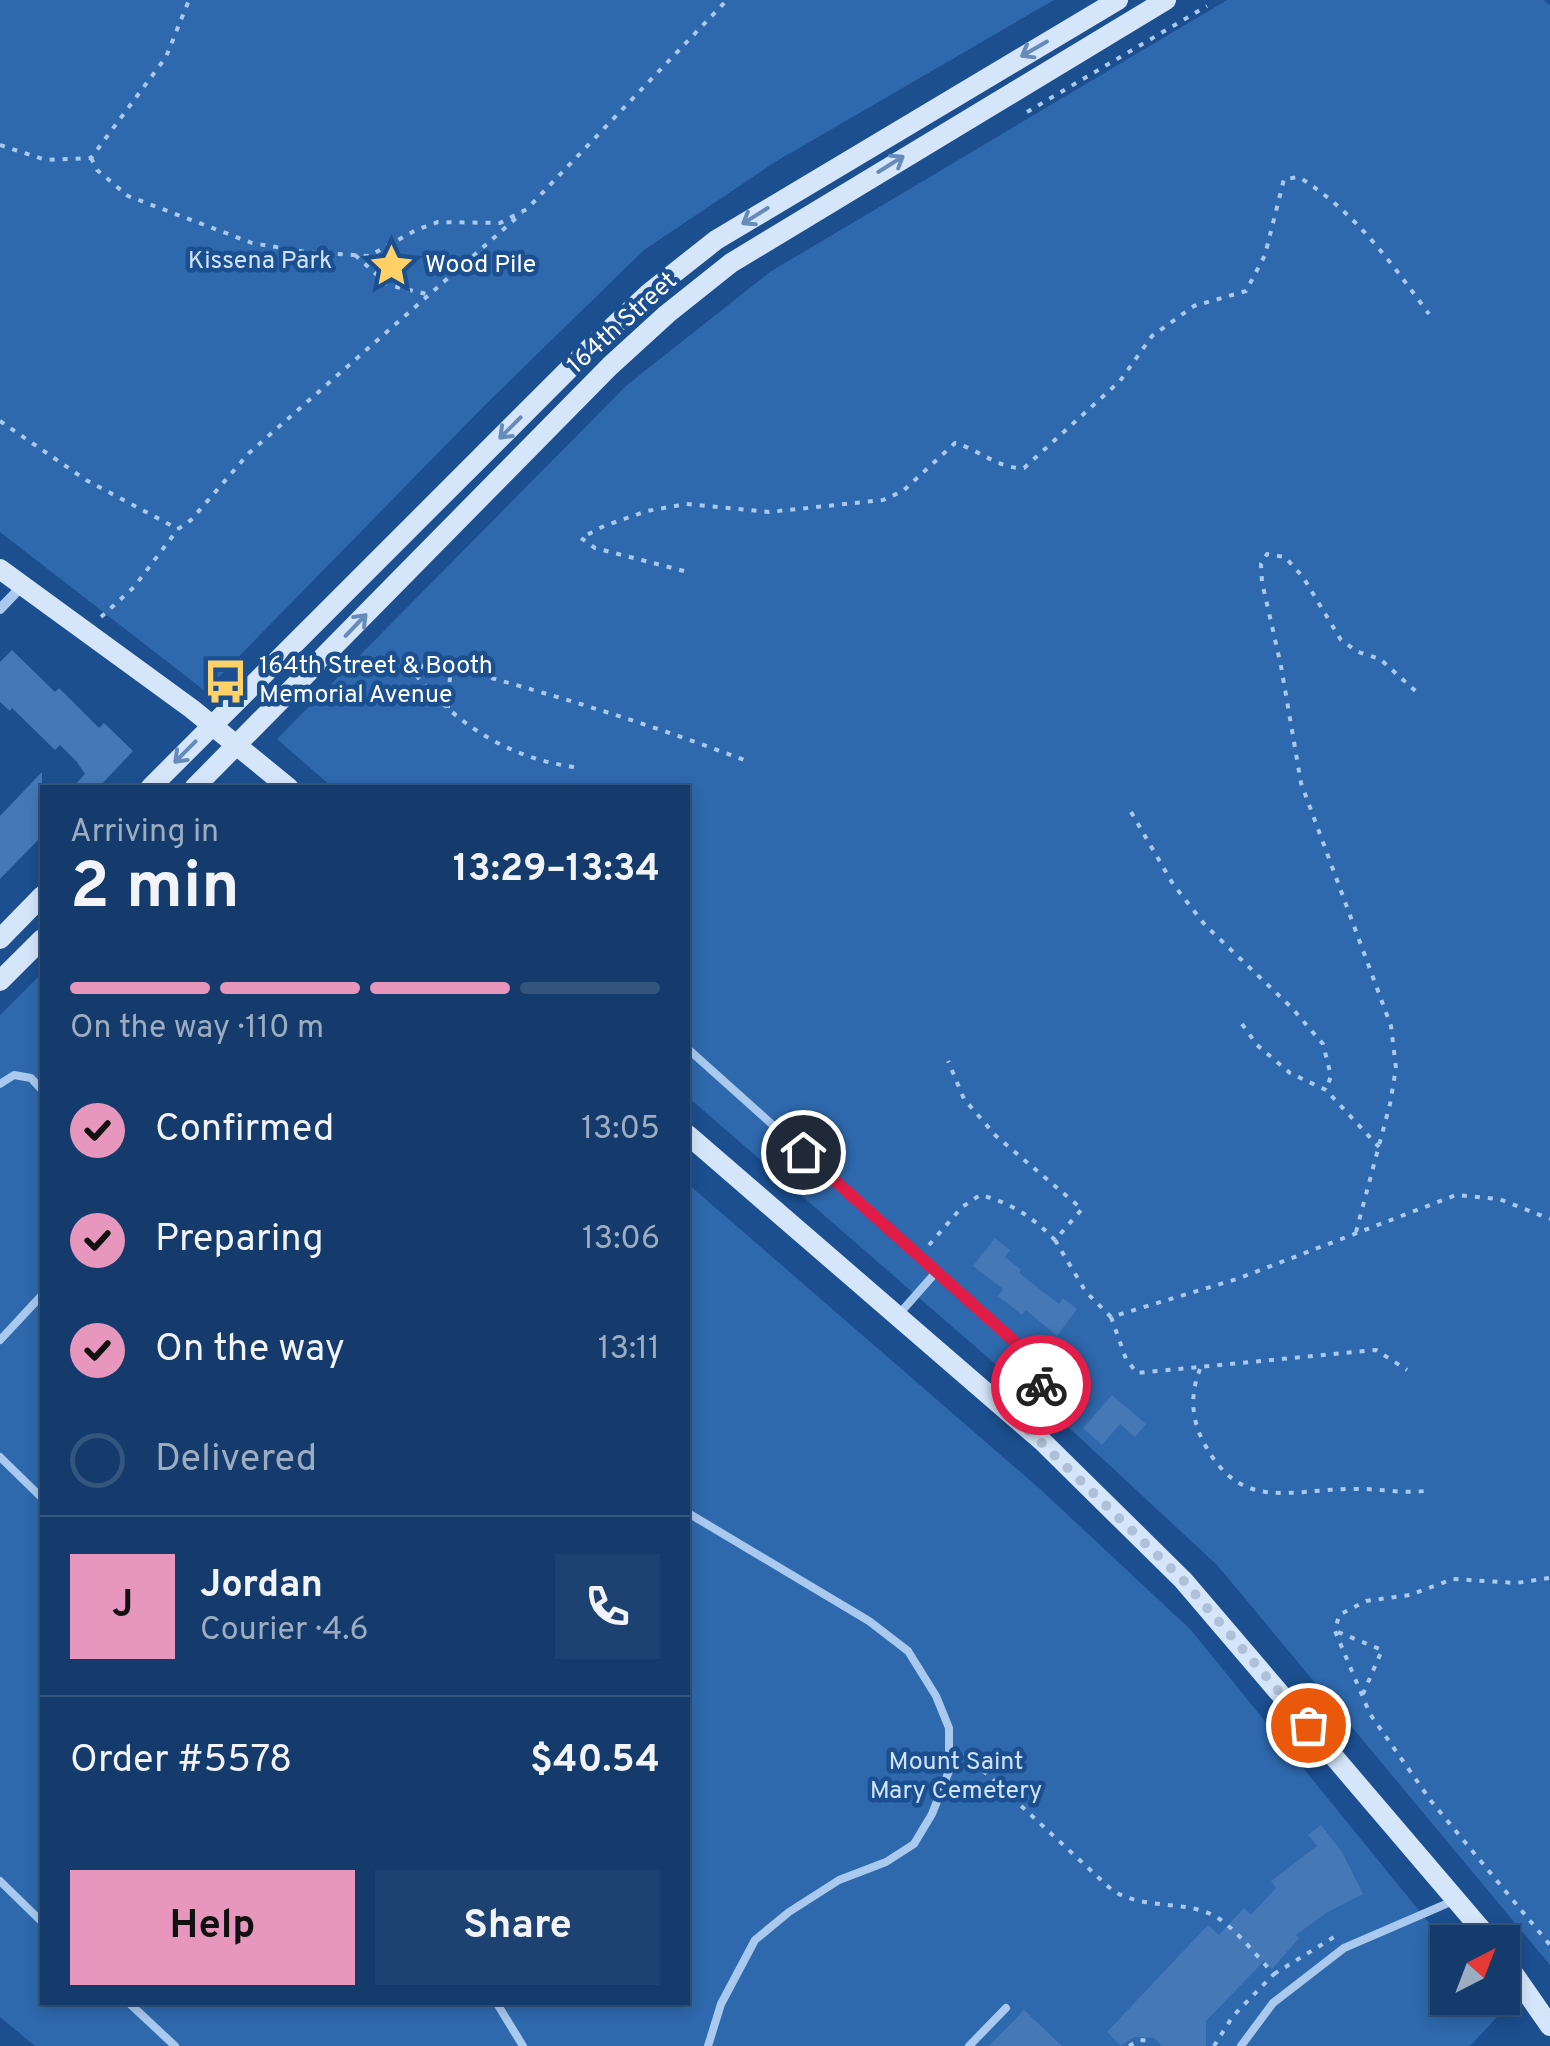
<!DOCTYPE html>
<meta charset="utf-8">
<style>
body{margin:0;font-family:Overpass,sans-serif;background:#1d4271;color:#f1f3f6;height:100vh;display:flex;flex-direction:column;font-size:38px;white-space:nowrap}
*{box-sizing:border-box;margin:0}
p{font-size:32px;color:#9dadc1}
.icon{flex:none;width:55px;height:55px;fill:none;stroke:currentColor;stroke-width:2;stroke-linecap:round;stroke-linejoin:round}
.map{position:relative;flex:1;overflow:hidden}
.sheet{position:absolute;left:40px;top:785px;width:650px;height:1220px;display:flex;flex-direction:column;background:#143b6b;border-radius:0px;box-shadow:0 5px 15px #0003,0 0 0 2px #33557e}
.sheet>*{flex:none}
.needle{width:65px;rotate:42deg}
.fabs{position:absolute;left:1430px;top:1925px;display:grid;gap:20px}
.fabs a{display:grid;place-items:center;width:90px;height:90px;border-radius:0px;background:#143b6b;box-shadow:0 5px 15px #0003,0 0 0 2px #33557e;font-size:50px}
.pin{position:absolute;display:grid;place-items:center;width:85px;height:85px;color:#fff;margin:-42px;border:5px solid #fff;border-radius:50%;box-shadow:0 2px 10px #0007}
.courier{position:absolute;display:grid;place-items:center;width:100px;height:100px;margin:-50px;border:8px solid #e11d48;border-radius:50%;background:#fff;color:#222;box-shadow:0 2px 12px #0007}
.headline em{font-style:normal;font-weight:700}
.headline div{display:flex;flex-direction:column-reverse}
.headline{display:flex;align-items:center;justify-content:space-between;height:170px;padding:0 30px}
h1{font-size:65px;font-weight:700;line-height:75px}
.bar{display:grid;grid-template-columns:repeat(4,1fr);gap:15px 10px;align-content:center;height:120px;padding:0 30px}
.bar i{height:12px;border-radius:8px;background:#33557e}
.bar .active{background:#e797bd}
.bar p{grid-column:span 4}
.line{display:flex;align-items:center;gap:25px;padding:0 30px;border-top:2px solid #33557e}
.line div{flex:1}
.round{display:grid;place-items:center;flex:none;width:105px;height:105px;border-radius:0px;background:#1d4271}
ol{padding:0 30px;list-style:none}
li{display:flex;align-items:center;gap:30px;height:110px}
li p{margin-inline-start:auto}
li .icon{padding:10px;border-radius:50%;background:#e797bd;color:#111;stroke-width:4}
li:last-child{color:#9dadc1}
li i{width:55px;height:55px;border:5px solid #33557e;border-radius:50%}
.action{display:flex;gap:20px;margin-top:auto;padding:20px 30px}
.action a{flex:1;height:115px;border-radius:0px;background:#e797bd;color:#111;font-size:40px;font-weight:700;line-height:115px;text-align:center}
.action a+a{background:#1d4271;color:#f1f3f6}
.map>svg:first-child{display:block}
.green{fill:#2e69ad}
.building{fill:#4478b7}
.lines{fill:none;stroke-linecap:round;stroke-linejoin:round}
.path{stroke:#a9c9ee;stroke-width:4;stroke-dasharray:5 8;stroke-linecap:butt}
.lane{stroke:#a9c9ee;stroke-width:8}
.street{stroke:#a9c9ee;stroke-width:10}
.secondary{stroke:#d6e6fa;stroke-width:20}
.oneway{stroke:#668bba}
.done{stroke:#afc1d8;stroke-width:10;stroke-dasharray:0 18}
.route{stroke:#e11d48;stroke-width:12}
.labels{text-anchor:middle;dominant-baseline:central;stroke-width:9;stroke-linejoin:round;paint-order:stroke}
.park-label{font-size:25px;fill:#cfe3fa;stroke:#1b4f8f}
.poi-label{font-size:25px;fill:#fff;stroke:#1b4f8f;text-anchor:start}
.street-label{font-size:25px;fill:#fff;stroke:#1b4f8f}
</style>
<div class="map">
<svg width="1550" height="2046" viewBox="0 0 1550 2046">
<rect width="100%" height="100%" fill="#1b4f8f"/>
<!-- green -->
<g class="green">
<polygon points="0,0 1054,0 775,162 644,250 484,406 205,691 0,532"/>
<polygon points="1227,0 1543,0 1550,5 1550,1965 1217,1565 1078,1436 688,1097 688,788 332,787 277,739 627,385 770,272"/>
<polygon points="42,973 42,2002 688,2002 688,1184 1040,1489 1191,1630 1447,1945 1448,1998 1487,1998 1499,2015 1470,2046 35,2046 0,2017 0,1015"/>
</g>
<!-- building -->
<g class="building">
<polygon points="12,650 55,692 59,688 99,728 104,723 133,751 98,788 72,788 85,774 77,762 60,745 55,750 12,708 10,711 0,702 0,662"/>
<polygon points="42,772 42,836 0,879 0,816"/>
<polygon points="995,1238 1010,1250 1005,1257 1021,1270 1019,1273 1059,1304 1063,1298 1077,1309 1057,1336 1026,1310 1022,1315 998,1296 1003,1289 973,1266"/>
<polygon points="1112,1395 1146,1424 1135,1437 1120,1424 1102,1445 1083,1428"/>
<polygon points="1321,1825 1342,1852 1363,1894 1326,1913 1296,1935 1299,1938 1272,1969 1264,1961 1206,2021 1206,2046 1162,2046 1154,2038 1134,2037 1121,2046 1107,2032 1208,1925 1219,1935 1244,1908 1251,1915 1276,1888 1271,1881 1317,1846 1308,1835"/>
<polygon points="1024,2010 1062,2046 989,2046"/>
</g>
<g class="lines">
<!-- path -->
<g class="path">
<polyline points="1027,112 1207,6"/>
<polyline points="0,145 46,160 91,158 166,57 189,0"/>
<polyline points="91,158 97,170 128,196 252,243 306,252 369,256 416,230 438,222 500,223 527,209 727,0"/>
<polyline points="355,255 388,285 431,295"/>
<polyline points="0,421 86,480 178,529"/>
<path d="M684,571L595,548L581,538L604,526L647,511L686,504L769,512L883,500L903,491L955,443C980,450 998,469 1024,468L1120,381L1152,336L1194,306L1246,291L1265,255L1284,179L1299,177C1356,213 1389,260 1429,314"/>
<polyline points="101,617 134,587 178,529 191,520 249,453 522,213"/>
<polyline points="448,708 450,676 457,665"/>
<path d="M574,767C509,758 457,725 416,675L425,661C451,659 467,672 491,678C578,702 663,729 747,761"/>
<polyline points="1131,812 1173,884 1205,925 1292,1008 1323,1044 1331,1076 1326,1090"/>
<polyline points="1242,1024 1257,1045 1290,1073 1326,1090 1379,1147"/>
<polyline points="1356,1232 1390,1104 1396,1068 1391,1026 1301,783 1281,666 1262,582 1261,564 1267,554 1285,557 1303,577 1341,640 1358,652 1380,659 1421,696"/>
<polyline points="1055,1240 1086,1292 1111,1317 1237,1279 1456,1195 1499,1199 1550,1219"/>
<path d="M929,1245L962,1207L980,1195C1010,1202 1034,1218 1055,1240L1082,1209L996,1136L964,1099L948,1061"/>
<polyline points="1111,1317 1126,1359 1137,1373 1376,1350 1407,1370"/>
<path d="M1200,1369C1190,1394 1191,1419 1204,1443C1241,1513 1289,1489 1353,1489C1379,1488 1405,1495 1431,1490"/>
<polyline points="1549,1578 1516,1583 1453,1579 1410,1595 1366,1601 1339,1615 1335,1631 1370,1714 1431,1801 1550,1945"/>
<polyline points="1338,1632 1382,1650 1363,1694"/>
<path d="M964,1753L1112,1890C1144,1911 1189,1899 1218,1918C1239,1932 1257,1957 1274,1974L1233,2016L1214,2046"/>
<polyline points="1274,1974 1334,1937"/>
<polyline points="1129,2046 1140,2040 1153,2041"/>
</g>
<!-- lane -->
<g class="lane">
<polyline points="688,1049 1035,1360 1042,1391 1022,1424"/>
<polyline points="0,1084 14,1075 31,1078 42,1090"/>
<polyline points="900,1313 937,1271"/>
<polyline points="0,1340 42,1295"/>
<polyline points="0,1457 42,1498"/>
<polyline points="688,1513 869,1621 908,1651 936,1696 949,1728 949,1771 932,1814 914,1844 886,1862 839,1880 789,1912 755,1940 721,2004 708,2046"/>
<polyline points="0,1881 42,1922"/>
<polyline points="128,2002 175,2046"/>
<polyline points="496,2002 523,2046"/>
<polyline points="969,2046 1006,2008"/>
<polyline points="1241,2046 1273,2003 1344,1948 1453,1901"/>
</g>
<!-- street -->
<polyline class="street" points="0,609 22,586"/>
<!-- secondary -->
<g class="secondary">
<polyline points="0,569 192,709 289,788"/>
<polyline points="150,788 591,347 649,293 716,240 1118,0"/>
<polyline points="194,788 610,366 667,314 731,263 1166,0"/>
<polyline points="0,939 42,896"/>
<polyline points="0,981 42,939"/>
<polyline points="688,1135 1042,1441 1183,1580 1492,1942"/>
<polyline points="1502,1957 1550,2026"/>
</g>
</g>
<!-- one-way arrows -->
<defs><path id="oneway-shaft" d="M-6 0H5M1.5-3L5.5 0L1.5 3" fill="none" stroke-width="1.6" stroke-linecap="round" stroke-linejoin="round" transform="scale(2.5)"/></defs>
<g class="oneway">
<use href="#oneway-shaft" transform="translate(1034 49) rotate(150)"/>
<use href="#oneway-shaft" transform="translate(891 164) rotate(-32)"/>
<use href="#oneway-shaft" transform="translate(755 216) rotate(148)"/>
<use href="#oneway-shaft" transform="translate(510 428) rotate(135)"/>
<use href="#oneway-shaft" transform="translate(356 625) rotate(-46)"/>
<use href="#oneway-shaft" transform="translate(185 752) rotate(135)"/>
</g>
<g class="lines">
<!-- done -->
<polyline class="done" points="1041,1385 1042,1391 1022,1424 1183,1580 1308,1725"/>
<!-- route -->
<polyline class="route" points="803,1152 1035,1360 1041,1385"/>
</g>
<!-- icons -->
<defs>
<symbol id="sight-bare" viewBox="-9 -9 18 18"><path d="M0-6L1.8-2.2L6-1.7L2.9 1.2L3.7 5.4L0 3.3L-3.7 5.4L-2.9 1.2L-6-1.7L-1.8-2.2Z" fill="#ffd166" stroke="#1b4f8f" stroke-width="2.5" paint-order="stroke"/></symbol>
<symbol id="bus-bare" viewBox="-9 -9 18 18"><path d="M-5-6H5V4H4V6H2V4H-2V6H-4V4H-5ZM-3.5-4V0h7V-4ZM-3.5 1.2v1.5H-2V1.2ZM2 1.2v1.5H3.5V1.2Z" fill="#ffd166" stroke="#1b4f8f" stroke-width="2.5" paint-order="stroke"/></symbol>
</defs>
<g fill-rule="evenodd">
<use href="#sight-bare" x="360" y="234" width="63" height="63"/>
<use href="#bus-bare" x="194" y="650" width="63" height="63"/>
</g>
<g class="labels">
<!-- park labels -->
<g class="park-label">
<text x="260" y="262">Kissena Park</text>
<text x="956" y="1763">Mount Saint<tspan x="956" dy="29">Mary Cemetery</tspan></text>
</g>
<!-- poi labels -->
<g class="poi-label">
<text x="425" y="266">Wood Pile</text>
<text x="259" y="667">164th Street &amp; Booth<tspan x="259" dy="29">Memorial Avenue</tspan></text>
</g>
<!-- street labels -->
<g class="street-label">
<text transform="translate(623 324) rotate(-42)">164th Street</text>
</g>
</g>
</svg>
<div class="fabs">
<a><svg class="needle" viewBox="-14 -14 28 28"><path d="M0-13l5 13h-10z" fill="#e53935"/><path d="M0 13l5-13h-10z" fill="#9dadc1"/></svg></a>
</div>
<div class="pin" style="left:1308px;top:1725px;background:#ea580c"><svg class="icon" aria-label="bag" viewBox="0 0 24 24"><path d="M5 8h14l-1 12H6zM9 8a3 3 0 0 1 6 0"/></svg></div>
<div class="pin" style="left:803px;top:1152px;background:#1f2937"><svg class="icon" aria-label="home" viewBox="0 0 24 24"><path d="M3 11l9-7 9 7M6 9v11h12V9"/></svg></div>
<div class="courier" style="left:1041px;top:1385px"><svg class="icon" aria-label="bike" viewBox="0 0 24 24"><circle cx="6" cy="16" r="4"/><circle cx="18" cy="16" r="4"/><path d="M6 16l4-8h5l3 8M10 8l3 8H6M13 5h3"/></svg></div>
<section class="sheet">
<div class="headline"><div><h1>2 min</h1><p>Arriving in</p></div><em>13:29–13:34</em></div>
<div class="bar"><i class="active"></i><i class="active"></i><i class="active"></i><i></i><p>On the way · 110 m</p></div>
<ol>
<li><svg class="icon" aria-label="check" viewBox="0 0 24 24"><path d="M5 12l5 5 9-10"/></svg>Confirmed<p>13:05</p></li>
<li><svg class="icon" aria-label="check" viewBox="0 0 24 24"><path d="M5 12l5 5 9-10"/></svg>Preparing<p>13:06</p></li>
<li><svg class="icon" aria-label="check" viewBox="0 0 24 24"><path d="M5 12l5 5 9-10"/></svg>On the way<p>13:11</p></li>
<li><i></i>Delivered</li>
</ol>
<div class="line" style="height:180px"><b class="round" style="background:#e797bd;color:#111">J</b><div><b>Jordan</b><p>Courier · 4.6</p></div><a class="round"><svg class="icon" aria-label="phone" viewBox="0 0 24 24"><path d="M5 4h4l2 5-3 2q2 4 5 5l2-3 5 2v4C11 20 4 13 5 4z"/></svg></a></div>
<div class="line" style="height:130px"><div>Order #5578</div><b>$40.54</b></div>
<div class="action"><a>Help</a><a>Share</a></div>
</section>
</div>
